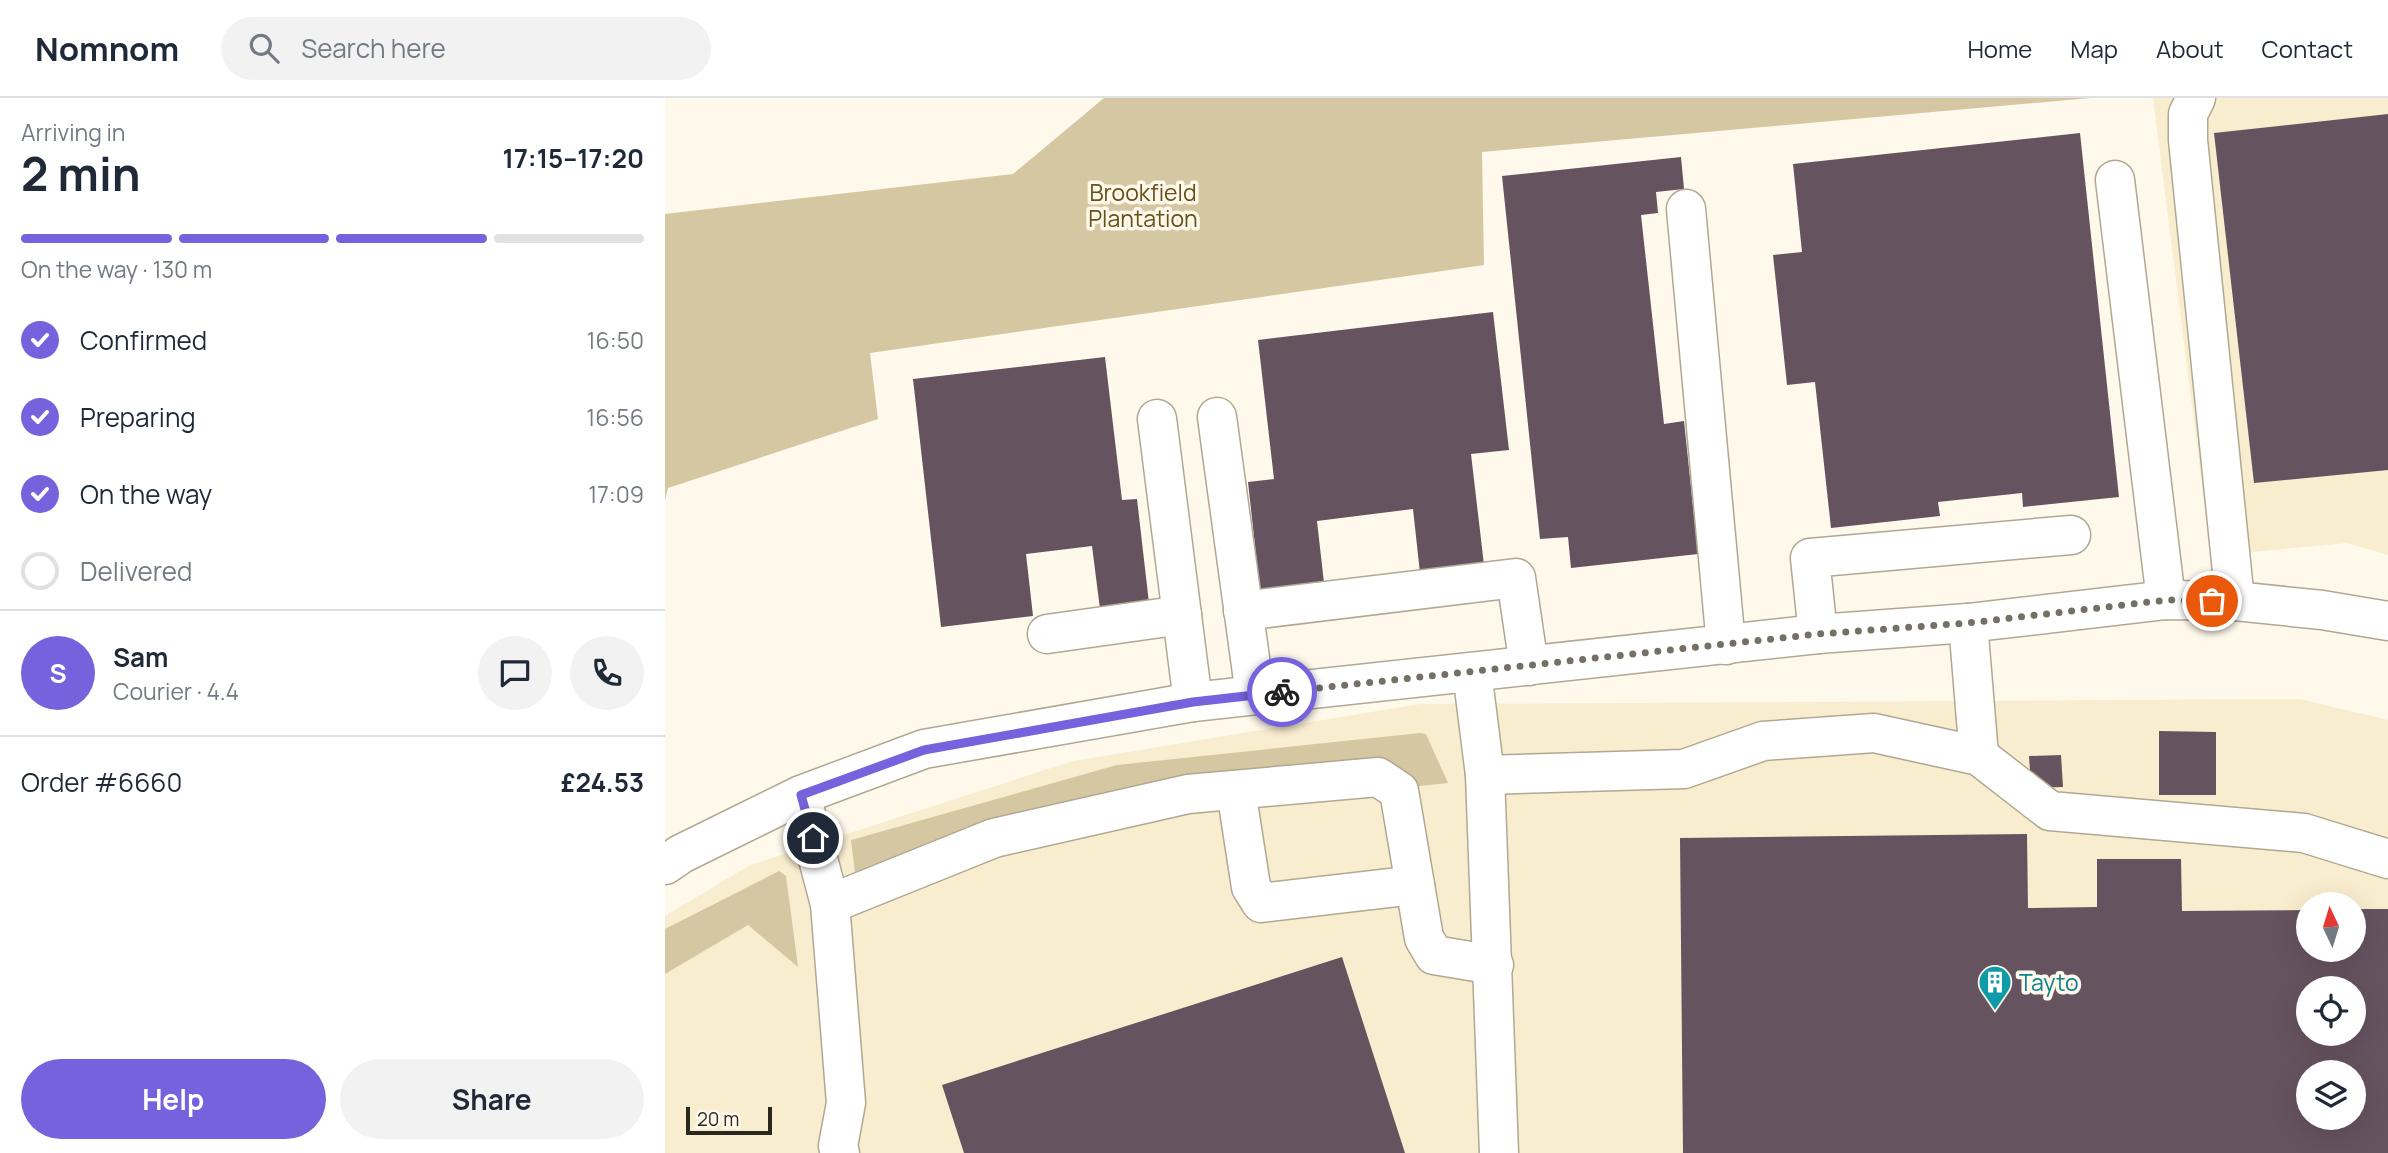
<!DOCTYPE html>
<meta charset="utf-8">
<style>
body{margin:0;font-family:Manrope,sans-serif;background:#f2f2f3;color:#1f2937;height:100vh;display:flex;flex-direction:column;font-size:26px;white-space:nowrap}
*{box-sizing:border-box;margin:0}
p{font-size:23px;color:#747a83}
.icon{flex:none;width:38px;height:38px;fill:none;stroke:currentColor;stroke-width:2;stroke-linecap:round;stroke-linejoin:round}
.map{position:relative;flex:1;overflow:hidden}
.panel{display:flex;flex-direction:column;background:#fff;width:665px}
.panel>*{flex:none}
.needle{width:46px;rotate:356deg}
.tools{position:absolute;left:1631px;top:794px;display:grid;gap:14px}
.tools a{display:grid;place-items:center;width:70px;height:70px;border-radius:50%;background:#fff;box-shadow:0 7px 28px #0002;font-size:35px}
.scale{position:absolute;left:21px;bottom:18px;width:86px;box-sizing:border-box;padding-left:7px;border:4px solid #2a271e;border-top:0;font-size:19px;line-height:24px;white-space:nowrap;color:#2a271e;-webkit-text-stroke:5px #fff9ec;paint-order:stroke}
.pin{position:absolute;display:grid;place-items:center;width:60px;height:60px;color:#fff;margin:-30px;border:4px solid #fff;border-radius:50%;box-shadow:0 2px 7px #0007}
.courier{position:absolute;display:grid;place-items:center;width:70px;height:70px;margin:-35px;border:5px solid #7762dd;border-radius:50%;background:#fff;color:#222;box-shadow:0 2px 9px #0007}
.overview em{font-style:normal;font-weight:700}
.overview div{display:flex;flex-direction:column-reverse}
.overview{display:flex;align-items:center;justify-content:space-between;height:119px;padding:0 21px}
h1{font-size:46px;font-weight:700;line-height:52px}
.bar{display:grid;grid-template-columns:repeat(4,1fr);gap:10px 7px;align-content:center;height:84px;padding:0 21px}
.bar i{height:9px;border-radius:5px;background:#e0e1e3}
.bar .on{background:#7762dd}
.bar p{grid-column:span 4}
.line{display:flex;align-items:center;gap:18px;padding:0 21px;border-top:2px solid #e0e1e3}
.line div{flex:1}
.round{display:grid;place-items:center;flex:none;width:74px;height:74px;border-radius:37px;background:#f2f2f3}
ol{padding:0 21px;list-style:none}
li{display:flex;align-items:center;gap:21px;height:77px}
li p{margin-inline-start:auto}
li .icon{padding:7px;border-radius:50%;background:#7762dd;color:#fff;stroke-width:4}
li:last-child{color:#747a83}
li i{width:38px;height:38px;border:4px solid #e0e1e3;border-radius:50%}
.primary-button{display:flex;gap:14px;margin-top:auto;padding:14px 21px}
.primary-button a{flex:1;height:80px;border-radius:42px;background:#7762dd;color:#fff;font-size:28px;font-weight:700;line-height:80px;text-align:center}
.primary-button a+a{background:#f2f2f3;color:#1f2937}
header{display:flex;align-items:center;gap:42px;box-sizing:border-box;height:98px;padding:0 35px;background:#fff;border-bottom:2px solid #e0e1e3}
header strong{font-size:33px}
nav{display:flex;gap:38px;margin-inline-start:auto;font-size:24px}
.search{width:490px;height:63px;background:#f2f2f3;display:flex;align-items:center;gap:18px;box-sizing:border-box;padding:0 24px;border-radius:38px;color:#747a83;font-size:26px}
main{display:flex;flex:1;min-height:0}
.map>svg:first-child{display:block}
.built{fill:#f9edcf;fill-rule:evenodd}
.green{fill:#d5c7a2}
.building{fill:#665360;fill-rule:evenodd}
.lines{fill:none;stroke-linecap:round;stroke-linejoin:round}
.minor-casing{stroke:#b0a892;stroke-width:41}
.minor{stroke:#fff;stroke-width:38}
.done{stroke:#757066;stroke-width:7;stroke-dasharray:0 12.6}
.route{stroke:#7762dd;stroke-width:9}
.labels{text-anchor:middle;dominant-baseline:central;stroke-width:7;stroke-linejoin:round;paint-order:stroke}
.park-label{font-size:23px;fill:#665118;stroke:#fff9ec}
.culture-label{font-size:23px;fill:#0d838f;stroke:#fff9ec;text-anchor:start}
</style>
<header>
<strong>Nomnom</strong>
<div class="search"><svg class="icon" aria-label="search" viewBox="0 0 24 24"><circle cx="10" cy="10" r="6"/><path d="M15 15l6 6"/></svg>Search here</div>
<nav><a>Home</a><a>Map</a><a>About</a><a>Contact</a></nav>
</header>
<main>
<section class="panel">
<div class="overview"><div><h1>2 min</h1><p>Arriving in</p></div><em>17:15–17:20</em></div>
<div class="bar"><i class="on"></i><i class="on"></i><i class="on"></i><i></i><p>On the way · 130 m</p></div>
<ol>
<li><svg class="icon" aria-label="check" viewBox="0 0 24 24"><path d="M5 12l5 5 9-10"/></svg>Confirmed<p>16:50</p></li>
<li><svg class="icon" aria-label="check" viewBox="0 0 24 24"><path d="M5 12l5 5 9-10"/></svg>Preparing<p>16:56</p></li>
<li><svg class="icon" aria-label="check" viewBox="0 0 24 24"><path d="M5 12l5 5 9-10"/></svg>On the way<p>17:09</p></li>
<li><i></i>Delivered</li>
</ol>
<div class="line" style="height:126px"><b class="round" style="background:#7762dd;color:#fff">S</b><div><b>Sam</b><p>Courier · 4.4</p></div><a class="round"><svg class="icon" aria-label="chat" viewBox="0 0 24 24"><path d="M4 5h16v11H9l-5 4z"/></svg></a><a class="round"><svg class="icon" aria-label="phone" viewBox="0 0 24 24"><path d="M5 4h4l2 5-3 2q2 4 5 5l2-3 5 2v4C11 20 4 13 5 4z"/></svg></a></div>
<div class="line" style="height:91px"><div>Order #6660</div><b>£24.53</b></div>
<div class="primary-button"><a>Help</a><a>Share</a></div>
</section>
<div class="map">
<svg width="1723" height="1055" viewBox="0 0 1723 1055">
<rect width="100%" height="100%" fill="#fff9ec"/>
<!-- built -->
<g class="built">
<polygon points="1488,0 1723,0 1723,457 1682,445 1546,458"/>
<path d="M1635,601L1723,622V1055H0V818L85,767L408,663L755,606ZM1643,807H1689V852H1643ZM1643,891H1689V936H1643ZM1643,975H1689V1020H1643Z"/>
</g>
<!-- green -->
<g class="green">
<polygon points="439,0 1426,0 817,54 819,167 205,255 213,321 3,390 0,402 0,116 348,76"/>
<polygon points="755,635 761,636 783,685 437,722 192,792 186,742 452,667"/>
<polygon points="114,773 121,778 133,869 83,827 0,876 0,831"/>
</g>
<!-- building -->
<g class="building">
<polygon points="1723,16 1723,372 1589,385 1549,35"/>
<polygon points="1415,35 1454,399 1358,409 1357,395 1273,404 1275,418 1166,430 1150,284 1122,287 1108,157 1137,154 1128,66"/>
<polygon points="1016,59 1019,91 991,94 993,115 976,117 999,326 1019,323 1033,456 906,470 903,439 875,441 837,78"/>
<polygon points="828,214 844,352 806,356 819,467 755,475 748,411 652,423 659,485 595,493 583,384 609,381 593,242"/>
<polygon points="440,259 457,402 472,401 484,505 435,511 427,448 361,456 368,518 276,529 248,281"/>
<polygon points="1494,633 1551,634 1551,697 1494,697"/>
<polygon points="1396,657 1398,689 1366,690 1364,658"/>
<path d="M1362,736L1363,810L1432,809V761H1516L1517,813L1643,812V852H1689V811H1723V1055H1018L1015,740ZM1643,891H1689V936H1643ZM1643,975H1689V1020H1643Z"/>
<polygon points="677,859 740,1055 299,1055 277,987"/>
</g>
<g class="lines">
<defs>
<g id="minor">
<polyline points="1531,0 1523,16 1523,42 1570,503"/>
<polyline points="1450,82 1501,502"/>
<polyline points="1021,111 1061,547"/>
<polyline points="552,319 590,597"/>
<polyline points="492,321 528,604"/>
<polyline points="578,513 851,480 864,568"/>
<polyline points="1303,525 1314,658"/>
<polyline points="382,536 517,517"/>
<polyline points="1153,536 1145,460 1406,437"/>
<polyline points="807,574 820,677 834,1055"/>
<polyline points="820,677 1019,671 1098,643 1209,635 1314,658 1385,713 1639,735 1723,761"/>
<polyline points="571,692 586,789 596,805 750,787"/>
<polyline points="136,697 165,806 181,1005 173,1048 175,1055"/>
<polyline points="0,767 16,756 136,697 259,651 528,604 1153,536 1303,525 1501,502 1570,503 1657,512 1723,523"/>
<polyline points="165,806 329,740 523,696 713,679 734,693 759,840 769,857 829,867"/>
</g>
</defs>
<!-- minor casing -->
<use href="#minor" class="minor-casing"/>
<!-- minor -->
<use href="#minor" class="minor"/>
</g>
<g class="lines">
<!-- done -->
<polyline class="done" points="617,594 1153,536 1303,525 1502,502 1547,503"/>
<!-- route -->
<polyline class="route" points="148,740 136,697 259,652 528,604 617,594"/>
</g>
<!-- icons -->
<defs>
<symbol id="building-pin" viewBox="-11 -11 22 30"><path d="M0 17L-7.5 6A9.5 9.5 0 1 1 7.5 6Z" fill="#0f9aa8" stroke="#fff9ec"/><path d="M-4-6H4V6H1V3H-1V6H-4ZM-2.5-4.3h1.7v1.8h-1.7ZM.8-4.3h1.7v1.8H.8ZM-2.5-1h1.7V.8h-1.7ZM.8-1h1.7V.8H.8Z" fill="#fff"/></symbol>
</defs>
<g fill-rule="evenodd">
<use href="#building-pin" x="1311" y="865" width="38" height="52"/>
</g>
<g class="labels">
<!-- park labels -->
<g class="park-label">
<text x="478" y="94">Brookfield<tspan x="478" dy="26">Plantation</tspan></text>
</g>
<!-- culture labels -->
<g class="culture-label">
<text x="1354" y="884">Tayto</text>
</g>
</g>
</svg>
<div class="tools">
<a><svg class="needle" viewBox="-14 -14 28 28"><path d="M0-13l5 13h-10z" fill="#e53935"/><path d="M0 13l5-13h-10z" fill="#747a83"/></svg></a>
<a><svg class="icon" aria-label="locate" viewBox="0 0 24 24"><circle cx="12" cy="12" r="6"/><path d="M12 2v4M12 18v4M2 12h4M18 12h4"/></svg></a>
<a><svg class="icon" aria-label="layers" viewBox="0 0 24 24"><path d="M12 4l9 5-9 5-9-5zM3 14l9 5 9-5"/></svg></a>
</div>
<div class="scale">20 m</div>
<div class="pin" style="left:1547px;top:503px;background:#ea580c"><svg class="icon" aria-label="bag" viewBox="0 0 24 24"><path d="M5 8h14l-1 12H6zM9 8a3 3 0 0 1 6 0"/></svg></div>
<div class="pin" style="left:148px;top:740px;background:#1f2937"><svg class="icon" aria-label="home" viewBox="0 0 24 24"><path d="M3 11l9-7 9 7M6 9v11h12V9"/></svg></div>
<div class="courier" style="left:617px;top:594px"><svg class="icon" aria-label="bike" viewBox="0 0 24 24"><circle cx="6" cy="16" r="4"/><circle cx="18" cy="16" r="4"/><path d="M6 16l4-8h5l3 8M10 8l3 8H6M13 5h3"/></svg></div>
</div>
</main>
